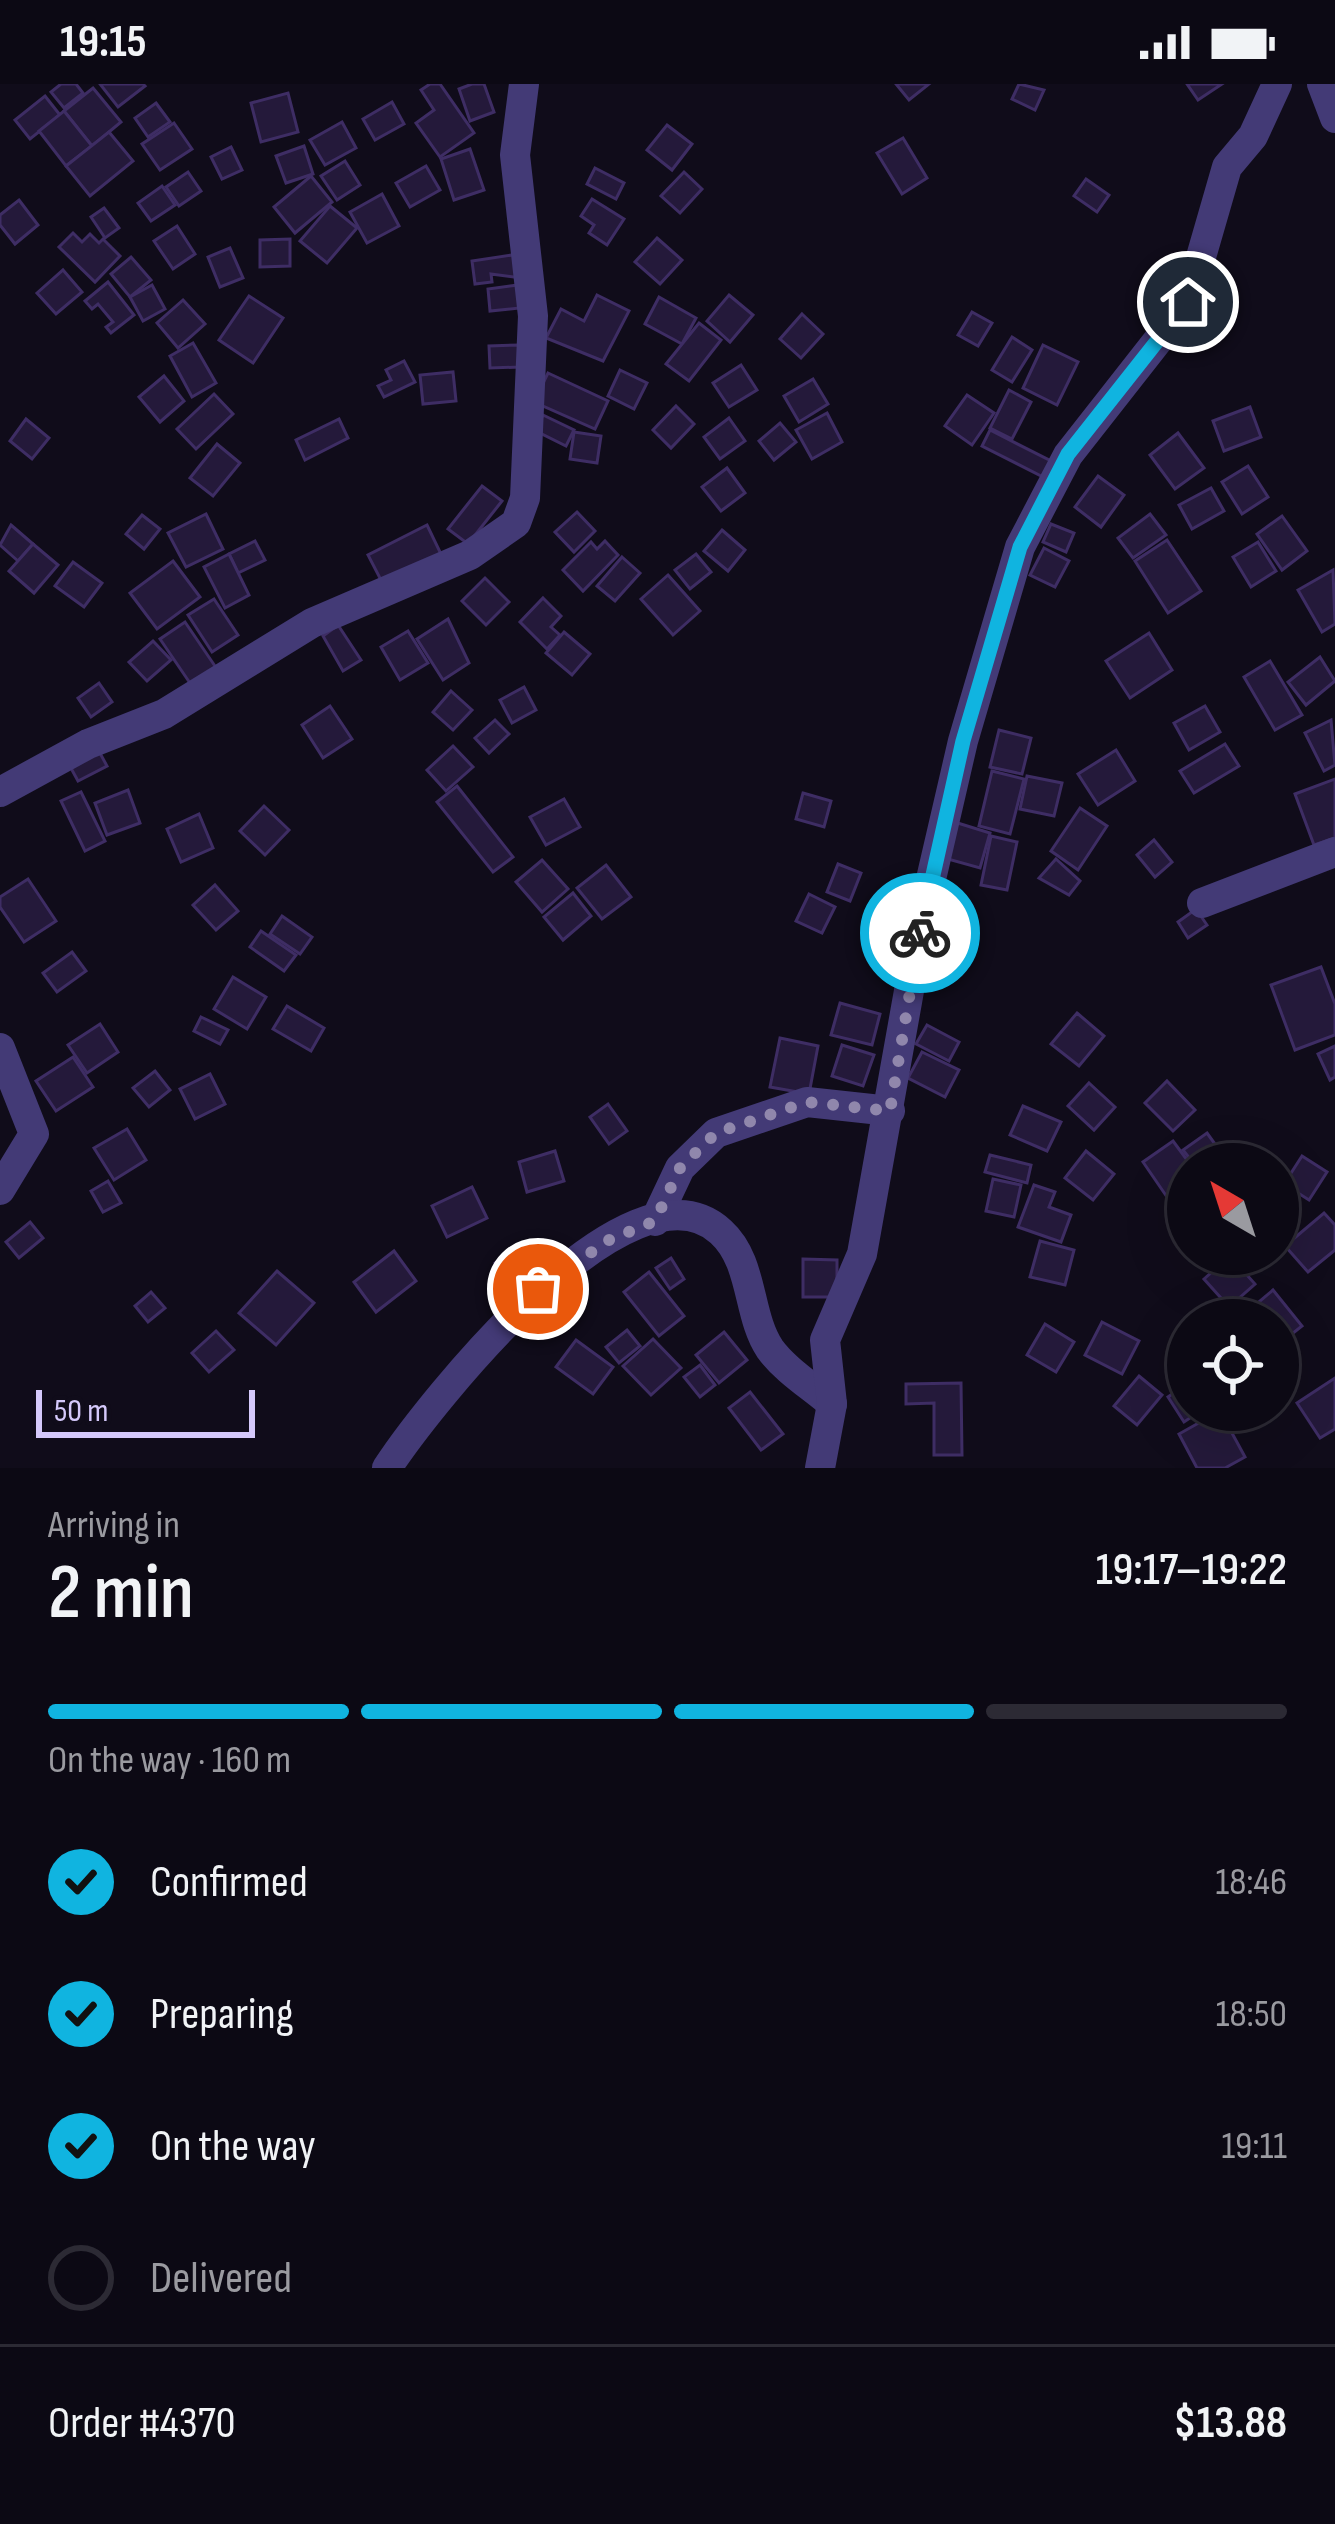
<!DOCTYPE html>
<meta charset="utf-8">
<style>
body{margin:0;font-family:"Sofia Sans Condensed",sans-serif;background:#15121d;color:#f1f3f6;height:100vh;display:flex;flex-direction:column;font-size:45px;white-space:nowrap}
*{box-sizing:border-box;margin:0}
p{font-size:39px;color:#9a9aa0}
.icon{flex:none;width:66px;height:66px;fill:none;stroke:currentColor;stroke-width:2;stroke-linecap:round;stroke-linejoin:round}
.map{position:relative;height:1384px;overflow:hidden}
.sheet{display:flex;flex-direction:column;background:#0c0914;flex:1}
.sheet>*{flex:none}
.needle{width:78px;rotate:321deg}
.controls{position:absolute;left:1167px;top:1059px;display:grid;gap:24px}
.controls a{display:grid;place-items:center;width:132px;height:132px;border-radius:50%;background:#0c0914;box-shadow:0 12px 48px #0002,0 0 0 3px #2c2a34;font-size:60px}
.scale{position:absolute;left:36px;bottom:30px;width:219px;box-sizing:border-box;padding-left:12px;border:6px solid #d5c9fb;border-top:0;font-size:33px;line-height:42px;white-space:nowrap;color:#d5c9fb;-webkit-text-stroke:9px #100c1a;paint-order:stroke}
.pin{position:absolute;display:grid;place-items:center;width:102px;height:102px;color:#fff;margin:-51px;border:6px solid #fff;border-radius:50%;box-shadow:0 3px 12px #0007}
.courier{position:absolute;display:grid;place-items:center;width:120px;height:120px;margin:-60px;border:9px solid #10b4e0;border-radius:50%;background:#fff;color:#222;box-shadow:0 3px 15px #0007}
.headline em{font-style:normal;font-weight:600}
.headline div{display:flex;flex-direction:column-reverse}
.headline{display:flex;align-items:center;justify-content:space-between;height:204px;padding:0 48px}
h1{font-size:78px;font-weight:600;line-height:90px}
.bar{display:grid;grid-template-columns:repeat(4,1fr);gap:18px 12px;align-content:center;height:144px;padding:0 48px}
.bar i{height:15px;border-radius:9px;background:#2c2a34}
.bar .active{background:#10b4e0}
.bar p{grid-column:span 4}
.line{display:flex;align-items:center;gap:30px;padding:0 48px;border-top:3px solid #2c2a34}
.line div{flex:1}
ol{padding:0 48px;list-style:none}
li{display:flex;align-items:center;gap:36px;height:132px}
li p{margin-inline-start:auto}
li .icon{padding:12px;border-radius:50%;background:#10b4e0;color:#111;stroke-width:4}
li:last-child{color:#9a9aa0}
li i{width:66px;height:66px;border:6px solid #2c2a34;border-radius:50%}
.status{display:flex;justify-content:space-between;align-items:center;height:84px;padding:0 60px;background:#0c0914;direction:ltr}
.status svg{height:33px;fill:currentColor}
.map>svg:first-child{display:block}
.building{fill:#24193a;stroke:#3e2d64;stroke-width:3}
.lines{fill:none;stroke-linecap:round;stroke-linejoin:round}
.minor{stroke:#433a76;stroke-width:30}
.done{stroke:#9087ac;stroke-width:12;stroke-dasharray:0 21.6}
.route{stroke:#10b4e0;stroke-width:15}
</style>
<div class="status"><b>19:15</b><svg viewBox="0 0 49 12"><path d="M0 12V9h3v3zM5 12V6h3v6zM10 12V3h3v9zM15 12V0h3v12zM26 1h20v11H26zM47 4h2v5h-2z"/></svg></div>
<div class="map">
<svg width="1335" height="1384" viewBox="0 0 1335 1384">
<rect width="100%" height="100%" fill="#100c1a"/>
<!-- building -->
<g class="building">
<polygon points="61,0 76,0 83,9 64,24 51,8"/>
<polygon points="100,0 143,0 145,2 118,23"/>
<polygon points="430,0 440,0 474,49 440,73 416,39 434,26 421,6"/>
<polygon points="472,0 484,0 494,28 470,37 459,5"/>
<polygon points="896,0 929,0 909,16"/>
<polygon points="1019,0 1044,6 1035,26 1012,15"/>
<polygon points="1187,0 1222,0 1198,16"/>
<polygon points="93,4 121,38 92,62 64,27"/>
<polygon points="288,9 298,48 261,58 251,19"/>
<polygon points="45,12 60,31 30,55 15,36"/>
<polygon points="392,18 404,40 375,56 363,35"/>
<polygon points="156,19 170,38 148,53 135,34"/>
<polygon points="64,27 92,62 66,82 39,47"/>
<polygon points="342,38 356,64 325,81 310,56"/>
<polygon points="174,39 192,65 160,86 142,60"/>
<polygon points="667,41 692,60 672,86 647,66"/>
<polygon points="109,48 133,77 90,112 66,82"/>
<polygon points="903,54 927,94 902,110 877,69"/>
<polygon points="304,62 313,90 286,99 276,72"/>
<polygon points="231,63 242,86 222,95 211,73"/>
<polygon points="470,65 484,106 454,116 441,75"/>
<polygon points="345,77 360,101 337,116 321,92"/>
<polygon points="426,82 440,106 410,123 396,99"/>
<polygon points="595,84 624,99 616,115 587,100"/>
<polygon points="188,88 201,107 179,122 166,103"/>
<polygon points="684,88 702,105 680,129 661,112"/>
<polygon points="311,92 332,118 295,149 274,123"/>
<polygon points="1086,95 1109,111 1097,128 1074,112"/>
<polygon points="162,102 175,121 151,137 138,119"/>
<polygon points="382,110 399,142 367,159 350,128"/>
<polygon points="592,115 624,135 607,161 589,149 594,141 581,132"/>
<polygon points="19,116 38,141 15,160 0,141 0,131"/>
<polygon points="330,122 357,144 327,179 300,157"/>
<polygon points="104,124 119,144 105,154 91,133"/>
<polygon points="177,142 195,170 173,185 154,157"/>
<polygon points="73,149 82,158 90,150 99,159 103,155 120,172 95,198 59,163"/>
<polygon points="657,154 682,176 660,200 635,178"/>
<polygon points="290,155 290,182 260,183 260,156"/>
<polygon points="230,164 243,194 220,203 208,173"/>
<polygon points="519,170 522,194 491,190 492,198 475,200 472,177"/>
<polygon points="131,173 151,196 130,213 111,190"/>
<polygon points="63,186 82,208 56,230 37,209"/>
<polygon points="108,198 134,231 111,249 106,243 113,238 98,220 92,225 85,217"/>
<polygon points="152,201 165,225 143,237 130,213"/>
<polygon points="518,201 520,224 490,227 488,205"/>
<polygon points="597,211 629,227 603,277 546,254 561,225 584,237"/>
<polygon points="729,211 753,231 730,258 707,237"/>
<polygon points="249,212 283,234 253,279 219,256"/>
<polygon points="659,213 696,234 682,260 645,240"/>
<polygon points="183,216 205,240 178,264 157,239"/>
<polygon points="972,228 992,239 978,262 958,251"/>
<polygon points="802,230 823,250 801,274 780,255"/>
<polygon points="699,239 721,256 689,297 666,280"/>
<polygon points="1012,253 1032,266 1012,298 992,286"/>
<polygon points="193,259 216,299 192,313 170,272"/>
<polygon points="519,261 520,283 490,284 489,262"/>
<polygon points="1043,261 1078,278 1057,321 1023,304"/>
<polygon points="404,277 415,298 384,313 378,302 391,296 386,286"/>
<polygon points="741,281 757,306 729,323 713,299"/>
<polygon points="620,286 647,299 634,325 608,312"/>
<polygon points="453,288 456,317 423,320 420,291"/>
<polygon points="548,289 608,317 595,345 534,318"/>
<polygon points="164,292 184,317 160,338 139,313"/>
<polygon points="813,295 828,320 799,338 784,312"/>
<polygon points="1009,306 1031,318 1012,355 990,344"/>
<polygon points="214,310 233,330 196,365 177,345"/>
<polygon points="967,311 994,329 972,361 945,342"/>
<polygon points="676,322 694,340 671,364 653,346"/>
<polygon points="1250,323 1261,353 1224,367 1213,337"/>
<polygon points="827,329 842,358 812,375 796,346"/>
<polygon points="543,331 574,346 566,362 536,347"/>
<polygon points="729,334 745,357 720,375 704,353"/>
<polygon points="26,335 49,354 32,375 10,357"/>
<polygon points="339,335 348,354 305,376 296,356"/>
<polygon points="780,339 796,358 774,376 759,357"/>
<polygon points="990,346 1057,380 1049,396 982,362"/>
<polygon points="574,348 601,352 597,379 570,375"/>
<polygon points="1178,349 1204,384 1175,405 1150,371"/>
<polygon points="217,360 240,379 213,412 190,394"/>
<polygon points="1248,382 1268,413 1242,430 1222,398"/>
<polygon points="727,384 745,409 721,427 702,403"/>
<polygon points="1098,392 1124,411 1101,443 1075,423"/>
<polygon points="482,402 502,417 468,460 448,445"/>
<polygon points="1211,404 1224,427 1192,445 1179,421"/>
<polygon points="577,428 595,447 574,468 555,448"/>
<polygon points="206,430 223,465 186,483 168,449"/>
<polygon points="1150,430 1166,451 1133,474 1118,454"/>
<polygon points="142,431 160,445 144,465 126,450"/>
<polygon points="1282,432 1307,467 1282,486 1257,450"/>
<polygon points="1051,440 1074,449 1066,468 1043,458"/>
<polygon points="11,441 33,460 18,477 0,461"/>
<polygon points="427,441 441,470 383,500 368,471"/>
<polygon points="722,446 745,466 728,487 704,467"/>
<polygon points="1167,456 1201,507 1168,529 1135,477"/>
<polygon points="255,457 265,476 238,489 229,470"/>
<polygon points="605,457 618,471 583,507 563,486 591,458 597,465"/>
<polygon points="1258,458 1276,487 1251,503 1233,473"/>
<polygon points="33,460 58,481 34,509 9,487"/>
<polygon points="1044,464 1069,477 1055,503 1030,491"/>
<polygon points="229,470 249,511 225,524 204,483"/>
<polygon points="696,470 711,488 690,505 675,486"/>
<polygon points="622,473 640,489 615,517 597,502"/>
<polygon points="173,477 200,513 157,545 130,509"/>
<polygon points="73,478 102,499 84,523 55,502"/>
<polygon points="1333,486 1335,540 1322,548 1298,506"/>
<polygon points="668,491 700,527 673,551 641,515"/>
<polygon points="485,494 509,518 486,541 462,517"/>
<polygon points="543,514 561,532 551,543 560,551 547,565 520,538"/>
<polygon points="214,515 238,551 212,568 188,531"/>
<polygon points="448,535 469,579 443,596 417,555"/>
<polygon points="185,538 217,585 192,602 160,555"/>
<polygon points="338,541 361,576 343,587 323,552"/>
<polygon points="408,547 428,579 400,596 381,563"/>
<polygon points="564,548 590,570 572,591 546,569"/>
<polygon points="1149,549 1172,586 1130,614 1106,577"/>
<polygon points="153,557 171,576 147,597 129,578"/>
<polygon points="1320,573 1335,597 1306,621 1288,598"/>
<polygon points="1270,577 1302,631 1275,646 1244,593"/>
<polygon points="99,599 112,618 91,633 78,614"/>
<polygon points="524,603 536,626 512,639 500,616"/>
<polygon points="451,607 472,626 453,646 433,628"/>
<polygon points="330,622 352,655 323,674 302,641"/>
<polygon points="1205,622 1220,648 1189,666 1174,639"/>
<polygon points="495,636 509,650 489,669 475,654"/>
<polygon points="1331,636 1335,681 1324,687 1305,649"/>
<polygon points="999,646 1031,654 1022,690 990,683"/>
<polygon points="95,660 107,682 78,697 66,675"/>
<polygon points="1225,660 1239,682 1194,709 1180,687"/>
<polygon points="453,662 473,683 446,707 427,686"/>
<polygon points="1116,666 1135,697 1098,721 1078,690"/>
<polygon points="992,687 1024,695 1010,750 979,742"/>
<polygon points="1027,692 1062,699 1054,732 1020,725"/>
<polygon points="1335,695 1335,754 1314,761 1295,710"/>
<polygon points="457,702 513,773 493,788 437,718"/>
<polygon points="128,706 140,739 107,751 95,719"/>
<polygon points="81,708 105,757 85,767 61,717"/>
<polygon points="803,709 831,717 824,743 796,735"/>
<polygon points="564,715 580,743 546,761 530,733"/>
<polygon points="264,722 289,746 265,771 240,747"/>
<polygon points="1080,724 1107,742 1078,786 1051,767"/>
<polygon points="199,730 213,764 181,778 167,745"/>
<polygon points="948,736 990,749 980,784 937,772"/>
<polygon points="991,752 1017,758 1007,806 981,801"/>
<polygon points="1154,756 1172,778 1155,793 1137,771"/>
<polygon points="1056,775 1080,797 1069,811 1039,794"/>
<polygon points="542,776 568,805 542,828 516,798"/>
<polygon points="838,780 861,789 850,817 827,808"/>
<polygon points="606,781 631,813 602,835 577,804"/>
<polygon points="28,795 56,837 24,858 0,823 0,813"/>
<polygon points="215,801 238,827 216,846 193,821"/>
<polygon points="573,809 591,832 563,856 544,833"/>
<polygon points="809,810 835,823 822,849 796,837"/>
<polygon points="1196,825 1207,841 1188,854 1178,838"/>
<polygon points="282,832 312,853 300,870 270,850"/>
<polygon points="261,847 296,871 284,887 250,863"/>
<polygon points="72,868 86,887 57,908 43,889"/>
<polygon points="1321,883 1335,920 1335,951 1295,966 1271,901"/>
<polygon points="233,893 266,913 247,945 214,925"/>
<polygon points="840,919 880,930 872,961 831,951"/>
<polygon points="287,922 324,944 311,967 273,945"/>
<polygon points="1077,929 1104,952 1079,982 1051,960"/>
<polygon points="201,933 228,946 220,960 194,947"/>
<polygon points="100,940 118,968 87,989 68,961"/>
<polygon points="927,941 959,958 949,977 916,960"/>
<polygon points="780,954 818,962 809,1010 770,1003"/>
<polygon points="842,961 874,971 863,1002 832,992"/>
<polygon points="1335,962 1335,993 1330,996 1318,970"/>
<polygon points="922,968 959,986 945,1013 908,994"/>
<polygon points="73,973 93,1003 56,1027 36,997"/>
<polygon points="155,987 170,1006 149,1023 133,1004"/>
<polygon points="210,990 225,1020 195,1035 180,1005"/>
<polygon points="1167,997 1195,1026 1173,1047 1145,1019"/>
<polygon points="1089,999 1115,1023 1094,1046 1068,1022"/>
<polygon points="608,1020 627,1047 609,1060 590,1033"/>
<polygon points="1023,1022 1061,1038 1047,1067 1010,1051"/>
<polygon points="127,1045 146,1076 114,1096 94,1064"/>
<polygon points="1207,1049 1228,1078 1225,1080 1194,1080 1183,1066"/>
<polygon points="1173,1057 1190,1080 1188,1098 1167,1113 1143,1078"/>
<polygon points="555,1067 564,1097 527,1108 519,1078"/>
<polygon points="1086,1067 1114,1090 1093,1116 1065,1094"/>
<polygon points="990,1071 1031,1081 1027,1099 985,1088"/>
<polygon points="1302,1072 1327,1088 1309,1116 1284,1100"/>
<polygon points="993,1095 1021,1101 1014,1133 986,1127"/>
<polygon points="108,1097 121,1119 103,1128 91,1107"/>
<polygon points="1034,1101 1055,1108 1049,1123 1071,1131 1061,1158 1018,1143"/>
<polygon points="472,1103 487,1134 447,1153 432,1122"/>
<polygon points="1324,1129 1335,1141 1335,1166 1308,1188 1285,1162"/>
<polygon points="30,1138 43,1154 19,1174 6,1158"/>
<polygon points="1040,1157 1074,1166 1065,1201 1030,1193"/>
<polygon points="394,1167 416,1197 376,1228 354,1198"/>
<polygon points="509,1168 529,1195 514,1206 495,1179"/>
<polygon points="1230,1172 1255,1200 1229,1223 1204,1195"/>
<polygon points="671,1174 684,1195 670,1205 656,1184"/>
<polygon points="803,1175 837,1176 837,1213 803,1213"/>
<polygon points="277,1187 314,1219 276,1261 239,1229"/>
<polygon points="649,1188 684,1232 659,1252 624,1208"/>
<polygon points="1273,1206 1302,1242 1278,1261 1278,1236 1254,1236 1247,1228"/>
<polygon points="151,1208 165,1224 148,1238 135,1222"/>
<polygon points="1102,1238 1139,1257 1122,1290 1085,1271"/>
<polygon points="1045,1240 1074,1258 1056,1288 1027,1271"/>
<polygon points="627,1246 640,1262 619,1279 606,1263"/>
<polygon points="216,1247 234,1266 209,1288 192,1269"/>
<polygon points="724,1248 747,1276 719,1299 696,1271"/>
<polygon points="653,1255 681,1284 651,1311 623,1282"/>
<polygon points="576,1256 613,1283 593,1310 556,1283"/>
<polygon points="700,1281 715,1301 700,1313 684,1293"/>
<polygon points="1139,1292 1162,1311 1137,1341 1114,1322"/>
<polygon points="1335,1294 1335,1345 1320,1354 1297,1319"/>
<polygon points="961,1299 962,1371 934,1371 934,1319 906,1320 906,1300"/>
<polygon points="1188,1299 1188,1326 1202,1326 1184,1338 1168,1313"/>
<polygon points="750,1308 783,1350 761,1366 729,1324"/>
<polygon points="1220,1327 1245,1373 1225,1384 1197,1384 1179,1350"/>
</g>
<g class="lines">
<!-- minor -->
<g class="minor">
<polyline points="1322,0 1335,34"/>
<polyline points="0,708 88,660 164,630 312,539 470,471 516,439 525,414 533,232 515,71 524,0"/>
<polyline points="1202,819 1335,768"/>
<polyline points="0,964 34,1050 0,1106"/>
<polyline points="655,1137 680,1084 716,1049 807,1018 890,1027"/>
<path d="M387,1384C429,1320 631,1064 721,1148C754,1178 747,1231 770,1265C785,1286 814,1304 832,1320"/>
<polyline points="820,1384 832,1320 825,1256 862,1170 922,834 963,657 1020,463 1068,371 1188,218 1227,83 1253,52 1277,0"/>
</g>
</g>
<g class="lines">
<!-- done -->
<polyline class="done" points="538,1205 609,1156 655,1137 680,1084 716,1049 807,1018 890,1027 920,849"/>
<!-- route -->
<polyline class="route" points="920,849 963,657 1020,463 1068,370 1188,218"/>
</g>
</svg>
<div class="controls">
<a><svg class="needle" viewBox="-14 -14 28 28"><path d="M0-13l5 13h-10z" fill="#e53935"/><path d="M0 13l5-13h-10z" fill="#9a9aa0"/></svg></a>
<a><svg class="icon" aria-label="locate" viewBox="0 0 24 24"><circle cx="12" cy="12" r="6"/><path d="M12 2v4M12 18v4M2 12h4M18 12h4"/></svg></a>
</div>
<div class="scale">50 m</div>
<div class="pin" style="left:538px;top:1205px;background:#ea580c"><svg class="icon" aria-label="bag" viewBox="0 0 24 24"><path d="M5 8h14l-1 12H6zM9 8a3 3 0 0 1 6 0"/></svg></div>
<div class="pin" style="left:1188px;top:218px;background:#1f2937"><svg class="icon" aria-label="home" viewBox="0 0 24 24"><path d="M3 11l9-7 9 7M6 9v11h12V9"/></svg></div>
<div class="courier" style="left:920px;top:849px"><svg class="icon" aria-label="bike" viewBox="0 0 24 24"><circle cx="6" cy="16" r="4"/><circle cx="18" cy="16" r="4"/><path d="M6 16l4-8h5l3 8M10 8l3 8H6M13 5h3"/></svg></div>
</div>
<section class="sheet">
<div class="headline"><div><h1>2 min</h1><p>Arriving in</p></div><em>19:17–19:22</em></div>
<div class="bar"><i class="active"></i><i class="active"></i><i class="active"></i><i></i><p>On the way · 160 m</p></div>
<ol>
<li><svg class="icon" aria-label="check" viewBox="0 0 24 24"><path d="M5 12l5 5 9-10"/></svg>Confirmed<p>18:46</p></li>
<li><svg class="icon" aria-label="check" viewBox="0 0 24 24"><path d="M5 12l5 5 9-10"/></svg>Preparing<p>18:50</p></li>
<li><svg class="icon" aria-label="check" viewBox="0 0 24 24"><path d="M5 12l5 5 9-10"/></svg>On the way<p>19:11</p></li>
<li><i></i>Delivered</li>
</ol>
<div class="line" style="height:156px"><div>Order #4370</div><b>$13.88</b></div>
</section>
